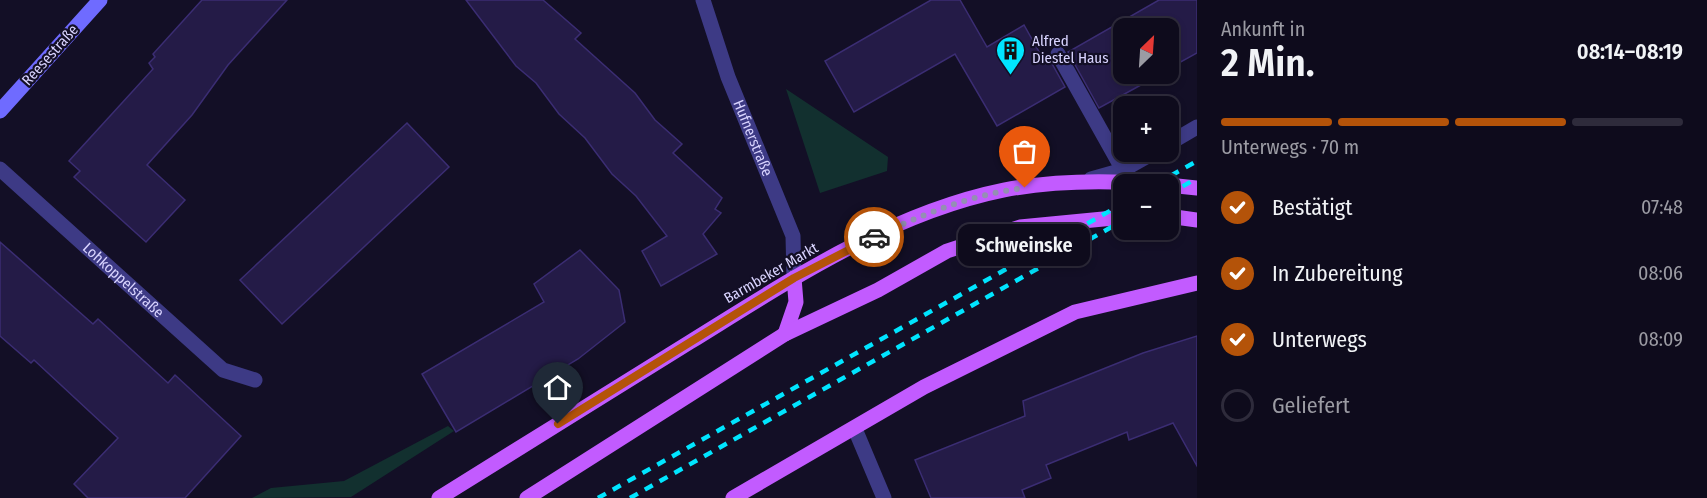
<!DOCTYPE html>
<html lang="de">
<meta charset="utf-8">
<style>
body{margin:0;font-family:"Fira Sans Condensed",sans-serif;background:#171425;color:#f1f3f6;height:100vh;display:flex;flex-direction:column;font-size:22px;white-space:nowrap}
*{box-sizing:border-box;margin:0}
p{font-size:20px;color:#9b9ba3}
.icon{flex:none;width:33px;height:33px;fill:none;stroke:currentColor;stroke-width:2;stroke-linecap:round;stroke-linejoin:round}
.map{position:relative;flex:1;overflow:hidden}
.side{display:flex;flex-direction:column;background:#0e0b1c;width:510px}
.side>*{flex:none}
.needle{width:39px;rotate:25deg}
.buttons{position:absolute;left:1113px;top:18px;display:grid;gap:12px}
.buttons a{display:grid;place-items:center;width:66px;height:66px;border-radius:12px;background:#0e0b1c;box-shadow:0 3px 9px #0003,0 0 0 2px #2e2b3b;font-size:30px}
.pin{position:absolute;display:grid;place-items:center;width:51px;height:51px;color:#fff;margin:-62px -26px;border-radius:50% 50% 50% 0;rotate:-45deg;box-shadow:0 0 6px #0007}
.pin .icon{rotate:45deg}
.courier{position:absolute;display:grid;place-items:center;width:60px;height:60px;margin:-30px;border:4px solid #b45309;border-radius:50%;background:#fff;color:#222;box-shadow:0 2px 8px #0007}
.bubble{position:absolute;height:42px;border-radius:12px;background:#0e0b1c;box-shadow:0 3px 9px #0003,0 0 0 2px #2e2b3b;font-size:20px;font-weight:600;line-height:42px;text-align:center}
.head em{font-style:normal;font-weight:600}
.head div{display:flex;flex-direction:column-reverse}
.head{display:flex;align-items:center;justify-content:space-between;height:102px;padding:0 24px}
h1{font-size:39px;font-weight:600;line-height:45px}
.bar{display:grid;grid-template-columns:repeat(4,1fr);gap:9px 6px;align-content:center;height:72px;padding:0 24px}
.bar i{height:8px;border-radius:4px;background:#2e2b3b}
.bar .on{background:#b45309}
.bar p{grid-column:span 4}
ol{padding:0 24px;list-style:none}
li{display:flex;align-items:center;gap:18px;height:66px}
li p{margin-inline-start:auto}
li .icon{padding:6px;border-radius:50%;background:#b45309;color:#fff;stroke-width:4}
li:last-child{color:#9b9ba3}
li i{width:33px;height:33px;border:3px solid #2e2b3b;border-radius:50%}
main{display:flex;flex:1;min-height:0}
.map>svg:first-child{display:block}
.green{fill:#12302f}
.building{fill:#241b47;stroke:#3b2d73;stroke-width:1.5}
.lines{fill:none;stroke-linecap:round;stroke-linejoin:round}
.service{stroke:#3d3a85;stroke-width:15}
.minor{stroke:#3d3a85;stroke-width:15}
.secondary{stroke:#6f6bff;stroke-width:15}
.primary{stroke:#c25bff;stroke-width:15}
.rail{stroke:#00e5ff;stroke-width:4.5;stroke-dasharray:9 8;stroke-linecap:butt}
.done{stroke:#948fb3;stroke-width:6;stroke-dasharray:0 10.8}
.route{stroke:#b45309;stroke-width:8}
.labels{text-anchor:middle;dominant-baseline:central;stroke-width:4.5;stroke-linejoin:round;paint-order:stroke}
.poi-label{font-size:15px;fill:#d9d4ff;stroke:#130f26;text-anchor:start}
.street-label{font-size:15px;fill:#d9d4ff;stroke:#130f26}
</style>
<main>
<div class="map">
<svg width="1197" height="498" viewBox="0 0 1197 498">
<rect width="100%" height="100%" fill="#130f26"/>
<!-- green -->
<g class="green">
<polygon points="786,89 888,157 887,171 820,193"/>
<polygon points="448,426 454,431 351,497 252,498 271,488 344,481"/>
</g>
<!-- building -->
<g class="building">
<polygon points="202,0 287,0 228,65 192,115 147,165 185,200 146,242 74,177 80,171 69,161 153,69 149,63 155,57 153,54"/>
<polygon points="466,0 543,0 581,33 575,39 635,93 655,120 682,144 673,153 722,198 715,209 721,213 703,234 717,254 661,286 642,251 667,236 636,196 612,174 585,138 559,114 536,83 516,66"/>
<polygon points="931,0 960,0 987,47 1024,25 1046,64 1051,62 1065,87 997,126 955,54 854,112 825,61"/>
<polygon points="1159,0 1197,0 1197,53 1168,69 1168,28 1124,28 1124,74 1161,74 1099,108 1068,52"/>
<polygon points="407,123 449,167 282,324 240,280"/>
<polygon points="0,242 93,324 98,319 168,383 175,375 241,436 185,498 88,498 74,484 118,438 34,360 31,363 0,336"/>
<polygon points="580,250 619,290 625,322 578,359 456,432 422,374 544,302 534,284"/>
<polygon points="1197,336 1197,466 1173,423 1129,440 1127,432 1046,465 1051,478 1022,490 1025,498 931,498 915,460 1025,416 1023,401 1143,353"/>
</g>
<g class="lines">
<!-- service -->
<polyline class="service" points="1058,54 1123,170"/>
<!-- minor -->
<g class="minor">
<path id="s1" d="M703,0L728,77L793,236L794,278"/>
<polyline points="1168,144 1197,127"/>
<path id="s2" d="M0,169L223,370L255,380"/>
<polyline points="1091,179 1123,170 1155,152"/>
<polyline points="855,429 884,498"/>
</g>
<!-- secondary -->
<polyline class="secondary" points="0,111 100,0"/>
<!-- primary -->
<g class="primary">
<polyline points="1168,185 1197,188"/>
<polyline points="1168,216 1197,220"/>
<polyline points="785,334 796,302 794,278"/>
<path d="M439,498C523,446 606,394 690,342C787,282 890,213 1004,190C1055,180 1105,180 1157,184"/>
<polyline points="527,498 785,334 878,290 947,251 1020,227 1124,217"/>
<polyline points="733,498 924,387 1075,312 1197,283"/>
</g>
<!-- rail -->
<g class="rail">
<polyline points="1156,184 1197,161"/>
<polyline points="1168,195 1197,178"/>
<polyline points="598,498 1124,203"/>
<polyline points="630,498 1124,220"/>
</g>
</g>
<g class="lines">
<!-- done -->
<path class="done" d="M874,237C922,215 972,194 1025,188"/>
<!-- route -->
<polyline class="route" points="558,424 794,278 874,237"/>
</g>
<!-- icons -->
<defs>
<symbol id="building-pin" viewBox="-11 -11 22 30"><path d="M0 17L-7.5 6A9.5 9.5 0 1 1 7.5 6Z" fill="#00e5ff" stroke="#130f26"/><path d="M-4-6H4V6H1V3H-1V6H-4ZM-2.5-4.3h1.7v1.8h-1.7ZM.8-4.3h1.7v1.8H.8ZM-2.5-1h1.7V.8h-1.7ZM.8-1h1.7V.8H.8Z" fill="#111"/></symbol>
</defs>
<g fill-rule="evenodd">
<use href="#building-pin" x="994" y="34" width="33" height="45"/>
</g>
<g class="labels">
<!-- poi labels -->
<g class="poi-label">
<text x="1032" y="41">Alfred<tspan x="1032" dy="17">Diestel Haus</tspan></text>
</g>
<!-- street labels -->
<g class="street-label">
<text transform="translate(50 55) rotate(-48)">Reesestraße</text>
<text stroke="none"><textPath href="#s1" startOffset="147">Hufnerstraße</textPath></text>
<text transform="translate(771 273) rotate(-30)">Barmbeker Markt</text>
<text stroke="none"><textPath href="#s2" startOffset="166">Lohkoppelstraße</textPath></text>
</g>
</g>
</svg>
<div class="buttons">
<a><svg class="needle" viewBox="-14 -14 28 28"><path d="M0-13l5 13h-10z" fill="#e53935"/><path d="M0 13l5-13h-10z" fill="#9b9ba3"/></svg></a>
<a>+</a>
<a>−</a>
</div>
<div class="pin" style="left:1025px;top:188px;background:#ea580c"><svg class="icon" aria-label="bag" viewBox="0 0 24 24"><path d="M5 8h14l-1 12H6zM9 8a3 3 0 0 1 6 0"/></svg></div>
<div class="pin" style="left:558px;top:424px;background:#1f2937"><svg class="icon" aria-label="home" viewBox="0 0 24 24"><path d="M3 11l9-7 9 7M6 9v11h12V9"/></svg></div>
<div class="courier" style="left:874px;top:237px"><svg class="icon" aria-label="car" viewBox="0 0 24 24"><path d="M5 17H2v-5l4-1 3-4h7l3 4 3 1v5h-3M9 17h6M6 11h13"/><circle cx="7" cy="17" r="2"/><circle cx="17" cy="17" r="2"/></svg></div>
<div class="bubble" style="left:958px;top:224px;width:132px">Schweinske</div>
</div>
<section class="side">
<div class="head"><div><h1>2 Min.</h1><p>Ankunft in</p></div><em>08:14–08:19</em></div>
<div class="bar"><i class="on"></i><i class="on"></i><i class="on"></i><i></i><p>Unterwegs · 70 m</p></div>
<ol>
<li><svg class="icon" aria-label="check" viewBox="0 0 24 24"><path d="M5 12l5 5 9-10"/></svg>Bestätigt<p>07:48</p></li>
<li><svg class="icon" aria-label="check" viewBox="0 0 24 24"><path d="M5 12l5 5 9-10"/></svg>In Zubereitung<p>08:06</p></li>
<li><svg class="icon" aria-label="check" viewBox="0 0 24 24"><path d="M5 12l5 5 9-10"/></svg>Unterwegs<p>08:09</p></li>
<li><i></i>Geliefert</li>
</ol>
</section>
</main>
